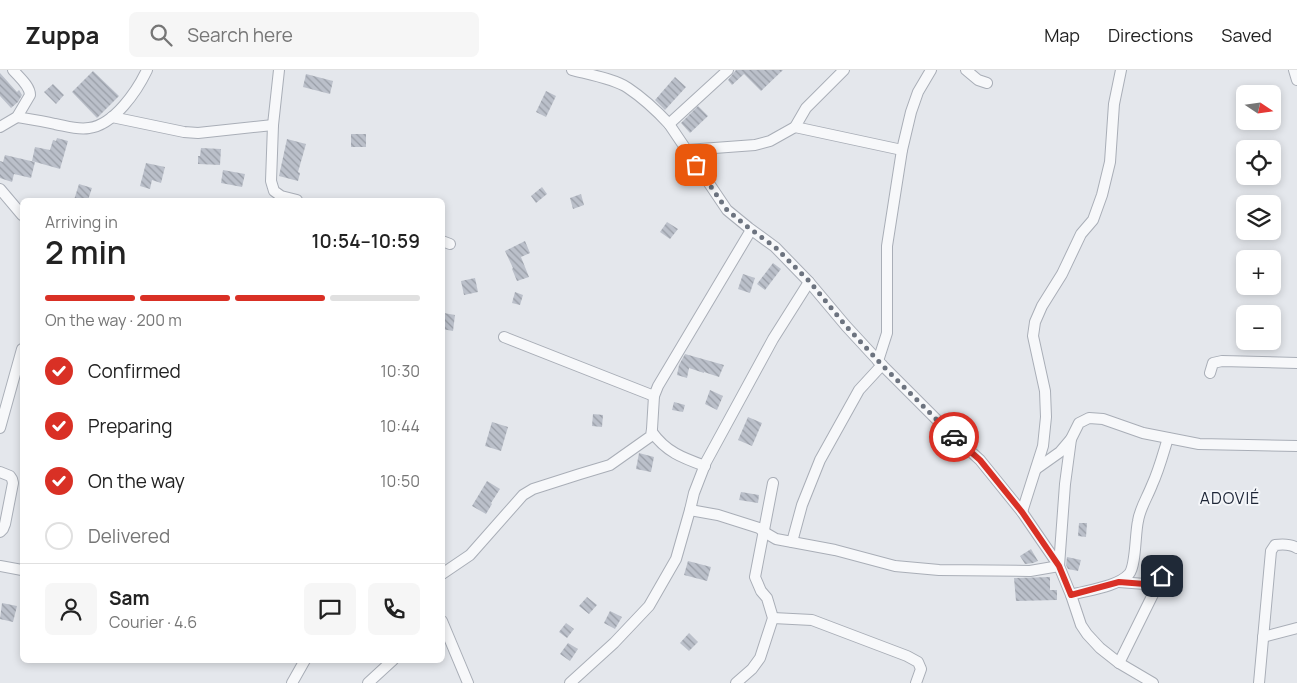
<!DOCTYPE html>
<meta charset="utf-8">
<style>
body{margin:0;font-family:Manrope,sans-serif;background:#f6f6f6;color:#222;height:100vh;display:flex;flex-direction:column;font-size:19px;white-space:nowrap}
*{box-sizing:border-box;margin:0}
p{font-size:16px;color:#767676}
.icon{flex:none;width:28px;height:28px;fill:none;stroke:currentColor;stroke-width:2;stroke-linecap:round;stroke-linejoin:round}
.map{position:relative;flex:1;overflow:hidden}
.details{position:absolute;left:20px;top:128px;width:425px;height:465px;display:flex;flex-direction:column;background:#fff;border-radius:8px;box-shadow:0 2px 8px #0003}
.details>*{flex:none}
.needle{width:32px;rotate:103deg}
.controls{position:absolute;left:1236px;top:15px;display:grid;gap:10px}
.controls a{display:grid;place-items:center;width:45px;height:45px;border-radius:8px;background:#fff;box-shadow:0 2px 8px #0003;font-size:25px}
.pin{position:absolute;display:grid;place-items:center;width:42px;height:42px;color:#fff;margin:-21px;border-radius:10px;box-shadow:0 2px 8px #0006}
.courier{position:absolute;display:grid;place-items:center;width:50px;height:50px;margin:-25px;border:4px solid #d93025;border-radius:50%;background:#fff;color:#222;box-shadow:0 1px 6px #0007}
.head em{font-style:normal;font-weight:600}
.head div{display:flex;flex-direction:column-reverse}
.head{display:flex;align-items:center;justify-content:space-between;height:85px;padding:0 25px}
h1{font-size:32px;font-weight:600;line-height:38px}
.bar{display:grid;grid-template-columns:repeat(4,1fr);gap:8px 5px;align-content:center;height:60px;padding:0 25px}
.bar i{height:6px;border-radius:4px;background:#e0e0e0}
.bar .on{background:#d93025}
.bar p{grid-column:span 4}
.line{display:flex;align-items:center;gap:12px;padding:0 25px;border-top:1px solid #e0e0e0}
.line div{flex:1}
.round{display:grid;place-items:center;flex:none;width:52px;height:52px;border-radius:8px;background:#f6f6f6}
ol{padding:0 25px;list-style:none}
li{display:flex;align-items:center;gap:15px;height:55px}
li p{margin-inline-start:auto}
li .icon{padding:5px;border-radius:50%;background:#d93025;color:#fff;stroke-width:4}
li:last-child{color:#767676}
li i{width:28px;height:28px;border:2px solid #e0e0e0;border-radius:50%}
header{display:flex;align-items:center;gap:30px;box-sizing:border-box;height:70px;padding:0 25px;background:#fff;border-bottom:1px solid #e0e0e0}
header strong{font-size:24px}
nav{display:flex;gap:28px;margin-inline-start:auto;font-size:18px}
.search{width:350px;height:45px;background:#f6f6f6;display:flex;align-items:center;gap:12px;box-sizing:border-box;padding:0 18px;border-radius:8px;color:#767676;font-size:19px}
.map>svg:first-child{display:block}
.building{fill:url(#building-back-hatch)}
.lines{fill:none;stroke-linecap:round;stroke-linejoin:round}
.minor-casing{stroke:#a9aeb7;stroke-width:12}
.minor{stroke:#f7f8fa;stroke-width:10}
.done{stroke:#6c737f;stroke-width:5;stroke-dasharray:0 9}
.route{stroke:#d93025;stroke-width:6}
.labels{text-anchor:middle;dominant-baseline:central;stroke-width:4;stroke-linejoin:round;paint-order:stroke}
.quarter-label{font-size:16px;letter-spacing:1px;fill:#1d2536;stroke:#f4f6f9}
</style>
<header>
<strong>Zuppa</strong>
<div class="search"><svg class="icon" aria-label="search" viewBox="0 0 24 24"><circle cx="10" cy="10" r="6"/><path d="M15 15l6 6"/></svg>Search here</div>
<nav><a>Map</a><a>Directions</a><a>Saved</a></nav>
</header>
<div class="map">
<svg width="1297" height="613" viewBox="0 0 1297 613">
<defs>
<pattern id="building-back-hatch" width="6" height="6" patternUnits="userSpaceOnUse" patternTransform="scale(1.25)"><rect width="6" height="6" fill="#bbc0ca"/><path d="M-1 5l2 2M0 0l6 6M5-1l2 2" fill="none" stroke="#989da6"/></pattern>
</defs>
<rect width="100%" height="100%" fill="#e4e7ec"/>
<!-- building -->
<g class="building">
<polygon points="736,0 783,0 761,21 744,4 732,15 728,10"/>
<polygon points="93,1 119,26 97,48 72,22"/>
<polygon points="0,3 17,22 19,20 22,25 18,32 11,38 0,26"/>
<polygon points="306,4 333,11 330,24 303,17"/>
<polygon points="675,7 686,17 665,40 655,30"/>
<polygon points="53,14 64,25 56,34 44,22"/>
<polygon points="546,21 556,26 546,47 536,42"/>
<polygon points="698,36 708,46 690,63 681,53"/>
<rect x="351" y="64" width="15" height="13"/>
<polygon points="57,68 68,71 60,99 32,91 35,77 50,80 53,70 56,71"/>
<polygon points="287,69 306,74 298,102 300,103 298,111 279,106"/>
<polygon points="201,78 221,79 220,95 198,94 198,86 200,86"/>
<polygon points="5,85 35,92 31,108 14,104 12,112 0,108 0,91 3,92"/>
<polygon points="146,93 165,97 161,113 152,110 150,119 140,116"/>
<polygon points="223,100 245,104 242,117 221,113"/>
<polygon points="79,114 92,118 88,130 74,130"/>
<polygon points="542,117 547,124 536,133 531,126"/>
<polygon points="581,124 584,135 573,139 570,128"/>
<polygon points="667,152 678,159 670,169 660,162"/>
<polygon points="525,171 530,183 521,187 529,207 517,211 512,199 513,198 505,181"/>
<polygon points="773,193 781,199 765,220 757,214"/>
<polygon points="743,204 755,208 750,223 738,219"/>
<polygon points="475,208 478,222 464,225 461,211"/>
<polygon points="515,222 523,225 520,235 512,233"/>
<polygon points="444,243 455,245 453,261 442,259"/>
<polygon points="685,284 724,295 719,307 704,302 704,303 689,298 687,308 677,305 679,295"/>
<polygon points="710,320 723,326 717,340 705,334"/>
<polygon points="674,332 685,335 683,342 672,340"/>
<polygon points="593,344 603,345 602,357 592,356"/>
<polygon points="748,347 762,353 752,376 738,370"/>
<polygon points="492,352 508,357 501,381 485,376"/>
<polygon points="639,383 654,387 651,402 636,399"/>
<polygon points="487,411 500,419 491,433 492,434 486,444 472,436"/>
<polygon points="741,422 759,425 758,433 739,430"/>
<polygon points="1079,453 1087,453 1086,467 1078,466"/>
<polygon points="1031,479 1038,491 1033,493 1025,494 1020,486"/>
<polygon points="1067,487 1081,490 1078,501 1068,499 1066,495"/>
<polygon points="688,491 711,497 707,511 684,505"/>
<polygon points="1050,507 1050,520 1057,520 1057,530 1016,531 1014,508"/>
<polygon points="587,527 597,535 589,544 579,536"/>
<polygon points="2,533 17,536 13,552 0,549"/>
<polygon points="610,541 622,547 615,559 604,553"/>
<polygon points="566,553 574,559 567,568 559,562"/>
<polygon points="689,563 698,572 689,581 680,573"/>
<polygon points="568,573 578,579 570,591 560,584"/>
</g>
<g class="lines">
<defs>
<g id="minor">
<polyline points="279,0 273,55 271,111 274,121 281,126 297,130"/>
<path d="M572,0C587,4 615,9 628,18C643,28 657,41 669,54L727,140L749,158L775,177L809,212L846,256L882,295L946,359L980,390L1022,442L1059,496L1071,525L1081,555L1087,564L1100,578L1119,593L1153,613"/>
<polyline points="966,0 978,10 987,13"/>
<polyline points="1294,0 1297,10"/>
<path d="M17,47C29,49 42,51 55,54C66,56 77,60 89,58C114,55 137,21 147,0"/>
<polyline points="112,47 184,62 198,63 273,55"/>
<polyline points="669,54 728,0"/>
<path d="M0,57L17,47L30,25C30,16 19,7 13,0"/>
<polyline points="795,57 902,80"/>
<polyline points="687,80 755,75 770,71 795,57 806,38 844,0"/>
<polyline points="0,119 22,145"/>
<polyline points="442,171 450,174"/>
<polyline points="504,267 654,326"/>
<polyline points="878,291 887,263 887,176 902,80 911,42 918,22 931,0"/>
<polyline points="1210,303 1213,293 1222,291 1297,293"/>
<polyline points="0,358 22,279"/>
<path d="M652,362C666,382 683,388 705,396"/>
<polyline points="1036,399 1060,382 1071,369 1079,353 1089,348 1103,349 1143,363 1199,374 1297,376"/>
<polyline points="0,402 10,406 12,409 13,413 5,454 3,459 0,462"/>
<polyline points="690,440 718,445 759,458 764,462 776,469 835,480 895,496 939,500 1030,501 1059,496 1065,414 1071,369"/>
<polyline points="1022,442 1043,376 1046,347 1045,321 1033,266 1035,252 1042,236 1062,204 1081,164 1093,150 1102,125 1110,92 1114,34 1121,0"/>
<polyline points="792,472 802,435 820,390 859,320 882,295"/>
<polyline points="0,496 22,500"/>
<polyline points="442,504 470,485 523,425 533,419 580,404 610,395 651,366 652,359 654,326 658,316 751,160"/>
<polyline points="1119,512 1158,515"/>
<path d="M1071,525C1088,520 1117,517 1129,504C1136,496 1135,464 1138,451C1140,438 1147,428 1152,415C1159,400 1163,384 1168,368"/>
<polyline points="773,548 812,550 907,586 918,592 921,599 916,613"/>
<polyline points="442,551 468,613"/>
<polyline points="1263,567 1297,558"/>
<polyline points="1119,593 1167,496"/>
<polyline points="292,613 305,590"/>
<polyline points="368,613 393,590"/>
<polyline points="570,613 614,573 649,536 676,489 690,440 694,423 706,392 773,269 809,212"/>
<polyline points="736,613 752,599 760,588 773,548 767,528 761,521 755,507 773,413"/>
<path d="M1259,613L1271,481L1275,475C1283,474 1291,474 1297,478"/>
</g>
</defs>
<!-- minor casing -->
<use href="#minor" class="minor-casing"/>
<!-- minor -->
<use href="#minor" class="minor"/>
</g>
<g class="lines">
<!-- done -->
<polyline class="done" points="696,95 727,140 749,158 775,177 810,212 846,256 882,295 954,367"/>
<!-- route -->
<polyline class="route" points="954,367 980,390 1022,442 1059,496 1071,525 1119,512 1158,515 1162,506"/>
</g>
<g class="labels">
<!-- quarter labels -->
<g class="quarter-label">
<text x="1230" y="428">ADOVIÉ</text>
</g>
</g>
</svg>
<div class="controls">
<a><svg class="needle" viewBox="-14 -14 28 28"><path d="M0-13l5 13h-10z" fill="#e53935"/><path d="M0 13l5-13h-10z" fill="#767676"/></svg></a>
<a><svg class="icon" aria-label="locate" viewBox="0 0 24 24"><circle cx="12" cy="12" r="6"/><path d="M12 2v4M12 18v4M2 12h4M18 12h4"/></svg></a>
<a><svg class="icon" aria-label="layers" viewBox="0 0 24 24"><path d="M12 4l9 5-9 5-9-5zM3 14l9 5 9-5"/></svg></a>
<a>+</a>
<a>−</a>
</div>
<div class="pin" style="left:696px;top:95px;background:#ea580c"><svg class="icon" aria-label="bag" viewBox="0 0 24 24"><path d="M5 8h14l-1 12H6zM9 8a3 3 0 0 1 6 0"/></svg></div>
<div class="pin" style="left:1162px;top:506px;background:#1f2937"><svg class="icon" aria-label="home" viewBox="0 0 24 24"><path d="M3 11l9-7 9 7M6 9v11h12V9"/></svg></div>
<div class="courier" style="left:954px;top:367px"><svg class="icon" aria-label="car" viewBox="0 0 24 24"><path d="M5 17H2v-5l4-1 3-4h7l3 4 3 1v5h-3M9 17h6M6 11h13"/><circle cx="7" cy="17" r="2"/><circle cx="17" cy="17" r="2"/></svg></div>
<section class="details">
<div class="head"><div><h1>2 min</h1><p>Arriving in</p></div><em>10:54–10:59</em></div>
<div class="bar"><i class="on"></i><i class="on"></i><i class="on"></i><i></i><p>On the way · 200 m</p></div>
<ol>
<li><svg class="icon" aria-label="check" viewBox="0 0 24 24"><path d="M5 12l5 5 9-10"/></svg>Confirmed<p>10:30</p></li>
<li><svg class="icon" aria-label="check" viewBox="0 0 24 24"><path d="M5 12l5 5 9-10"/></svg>Preparing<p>10:44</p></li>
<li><svg class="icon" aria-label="check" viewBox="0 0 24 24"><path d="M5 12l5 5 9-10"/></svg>On the way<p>10:50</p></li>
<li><i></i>Delivered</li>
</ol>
<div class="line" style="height:90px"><a class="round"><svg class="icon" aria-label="person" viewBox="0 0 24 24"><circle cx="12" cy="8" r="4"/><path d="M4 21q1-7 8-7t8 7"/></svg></a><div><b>Sam</b><p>Courier · 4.6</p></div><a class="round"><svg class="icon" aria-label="chat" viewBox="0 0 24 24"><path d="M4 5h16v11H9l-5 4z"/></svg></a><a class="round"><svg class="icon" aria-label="phone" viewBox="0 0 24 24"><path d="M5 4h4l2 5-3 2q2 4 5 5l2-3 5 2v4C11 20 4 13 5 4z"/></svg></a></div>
</section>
</div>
